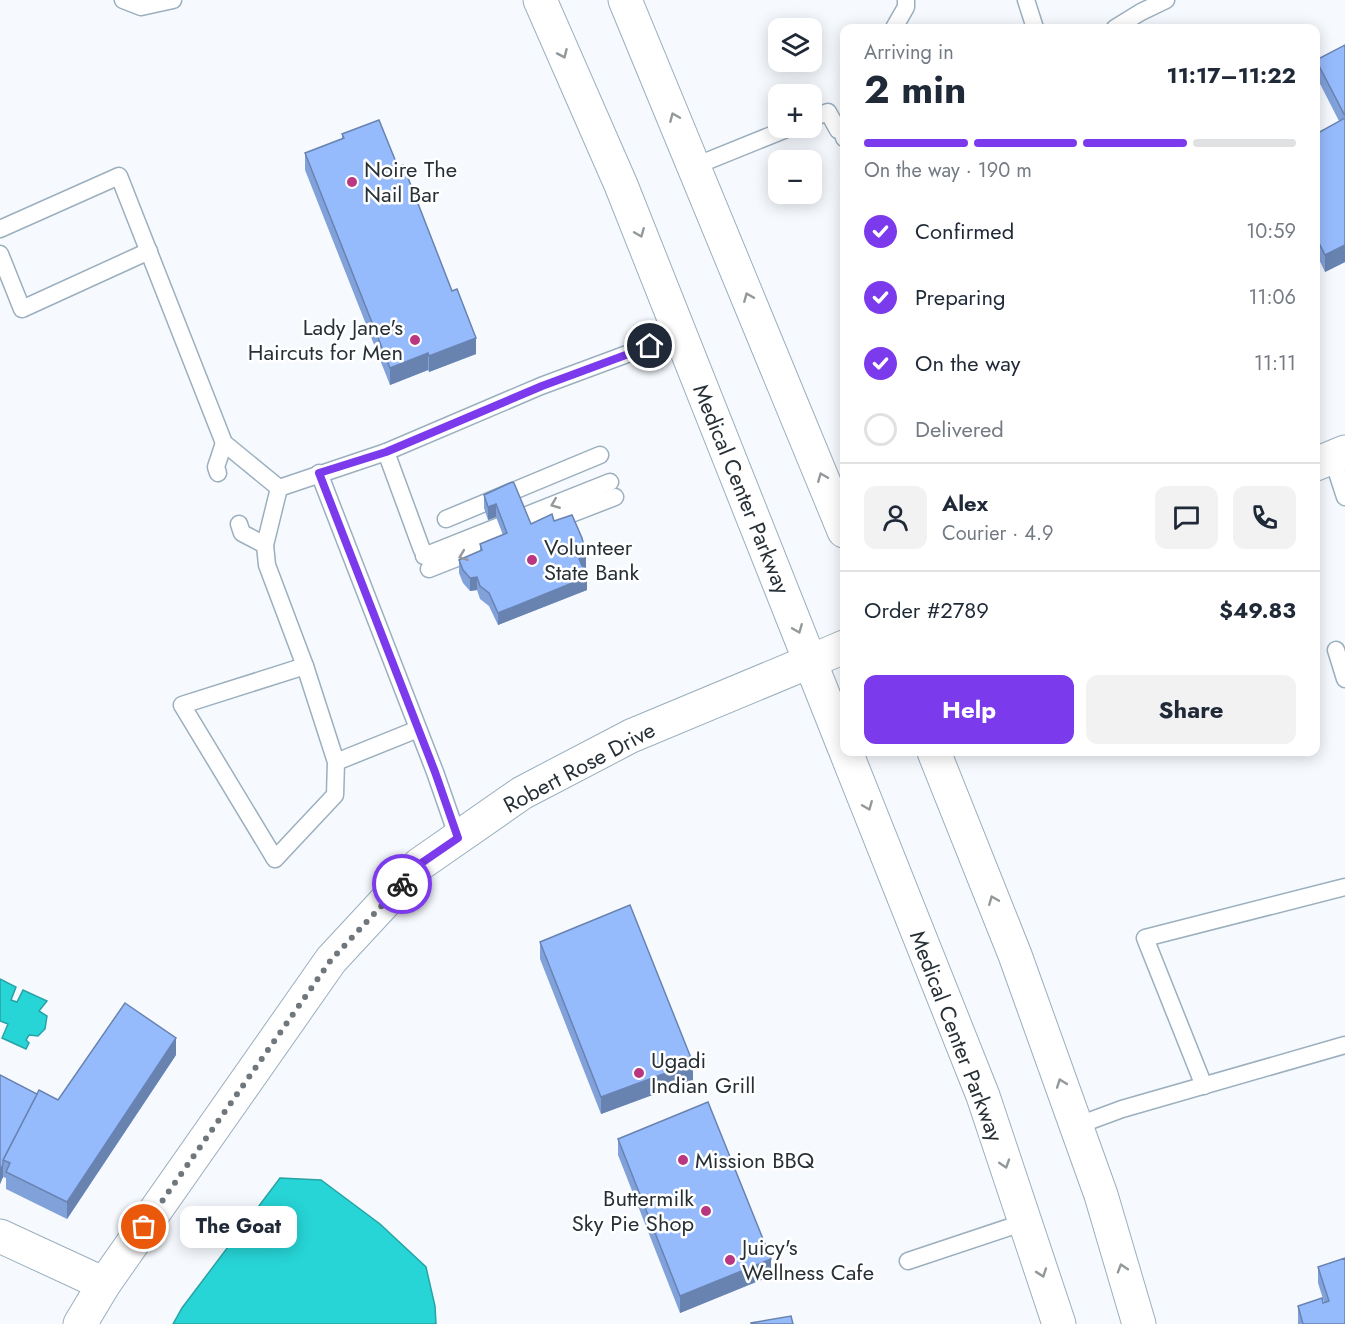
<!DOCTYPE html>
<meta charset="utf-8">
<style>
body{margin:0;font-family:Jost,sans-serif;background:#f2f2f3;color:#1f2937;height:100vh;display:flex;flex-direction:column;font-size:22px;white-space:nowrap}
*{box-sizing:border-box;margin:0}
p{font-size:20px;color:#747a83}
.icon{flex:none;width:33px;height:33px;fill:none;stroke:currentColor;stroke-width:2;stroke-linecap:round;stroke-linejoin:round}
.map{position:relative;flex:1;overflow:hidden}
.side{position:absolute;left:840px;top:24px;width:480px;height:732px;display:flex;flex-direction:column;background:#fff;border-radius:12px;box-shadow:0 3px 15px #0003}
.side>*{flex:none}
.tools{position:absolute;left:768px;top:18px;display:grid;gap:12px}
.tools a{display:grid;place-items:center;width:54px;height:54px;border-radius:12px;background:#fff;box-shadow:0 3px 15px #0003;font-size:30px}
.pin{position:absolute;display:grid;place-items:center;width:51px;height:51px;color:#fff;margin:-26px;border:3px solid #fff;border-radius:50%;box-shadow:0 2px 6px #0007}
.courier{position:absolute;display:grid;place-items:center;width:60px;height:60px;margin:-30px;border:4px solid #7c3aed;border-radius:50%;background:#fff;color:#222;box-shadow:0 2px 8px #0007}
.bubble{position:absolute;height:42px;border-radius:12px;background:#fff;box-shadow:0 3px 15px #0003;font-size:20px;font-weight:700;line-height:42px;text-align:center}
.overview em{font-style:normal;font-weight:700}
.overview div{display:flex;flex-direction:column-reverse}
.overview{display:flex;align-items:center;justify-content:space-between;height:102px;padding:0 24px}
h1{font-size:39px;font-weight:700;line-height:45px}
.bar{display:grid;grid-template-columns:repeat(4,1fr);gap:9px 6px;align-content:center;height:72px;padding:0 24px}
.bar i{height:8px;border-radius:4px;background:#e0e1e3}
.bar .selected{background:#7c3aed}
.bar p{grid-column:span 4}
.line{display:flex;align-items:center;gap:15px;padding:0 24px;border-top:2px solid #e0e1e3}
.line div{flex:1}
.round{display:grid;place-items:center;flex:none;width:63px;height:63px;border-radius:12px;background:#f2f2f3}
ol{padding:0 24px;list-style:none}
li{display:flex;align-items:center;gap:18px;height:66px}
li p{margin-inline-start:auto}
li .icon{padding:6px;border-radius:50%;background:#7c3aed;color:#fff;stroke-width:4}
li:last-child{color:#747a83}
li i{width:33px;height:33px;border:3px solid #e0e1e3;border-radius:50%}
.action{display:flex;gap:12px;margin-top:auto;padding:12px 24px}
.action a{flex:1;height:69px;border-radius:12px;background:#7c3aed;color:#fff;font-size:24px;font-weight:700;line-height:69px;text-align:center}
.action a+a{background:#f2f2f3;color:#1f2937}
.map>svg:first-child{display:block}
.water{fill:#27d4d6;stroke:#27a3a6;stroke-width:1.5}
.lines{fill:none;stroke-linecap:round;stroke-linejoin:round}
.service-casing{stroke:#9bafbe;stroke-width:19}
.minor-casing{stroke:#9bafbe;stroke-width:35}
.tertiary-casing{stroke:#9bafbe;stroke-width:35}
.secondary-casing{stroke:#9bafbe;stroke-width:35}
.service{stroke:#fff;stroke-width:16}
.minor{stroke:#fff;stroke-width:33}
.tertiary{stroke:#fff;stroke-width:33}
.secondary{stroke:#fff;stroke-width:33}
.wall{fill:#81a1da}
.shaded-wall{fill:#6983b1}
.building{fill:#96bbfd;stroke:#6983b1;stroke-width:1.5}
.oneway{stroke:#93989a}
.done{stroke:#6f777c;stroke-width:6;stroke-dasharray:0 10.8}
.route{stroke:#7c3aed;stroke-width:8}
.poi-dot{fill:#b93781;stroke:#fff;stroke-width:2}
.labels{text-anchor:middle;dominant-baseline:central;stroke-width:5;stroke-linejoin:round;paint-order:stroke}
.poi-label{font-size:22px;fill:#273036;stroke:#fff;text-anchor:start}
.street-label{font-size:22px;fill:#273036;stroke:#fff}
</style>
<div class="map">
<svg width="1345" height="1324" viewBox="0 0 1345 1324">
<rect width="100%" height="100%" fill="#f6fafe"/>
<!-- water -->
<g class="water">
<polygon points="0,979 16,987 11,1000 17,1002 23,990 47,1001 39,1011 47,1016 45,1029 38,1036 29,1035 26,1040 29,1043 26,1049 2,1038 8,1024 0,1021"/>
<polygon points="280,1178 321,1180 380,1224 426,1267 435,1306 436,1324 173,1324 182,1308"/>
</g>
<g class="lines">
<defs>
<g id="service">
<polyline points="123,0 141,7 173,0"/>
<polyline points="1026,0 1035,28"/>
<polyline points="894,28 906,7 906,0"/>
<polyline points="1115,28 1141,12 1166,0"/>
<polyline points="812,118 828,112 838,130 843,133 844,138"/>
<polyline points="695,166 789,128"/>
<polyline points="0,229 119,176 224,443 279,488 265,545 267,565 305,666"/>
<polyline points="0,254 22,309 149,251"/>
<polyline points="386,452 541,386 681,334"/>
<polyline points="1332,457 1345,497"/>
<polyline points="218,473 216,467 224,443"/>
<polyline points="319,473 435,772 458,838"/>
<polyline points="279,488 386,452 422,550"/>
<polyline points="446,519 600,455"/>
<polyline points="239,524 242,533 265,545"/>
<polyline points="535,528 615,497"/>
<polyline points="424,556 610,482"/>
<polyline points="429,569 500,541"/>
<polyline points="1336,650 1345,679"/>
<polyline points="336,762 305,666 182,705 275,859 335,795 336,762 418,729"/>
<polyline points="1204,1086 1145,938 1345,887"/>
<polyline points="1076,1126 1122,1109 1345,1045"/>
<polyline points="908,1261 1025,1222"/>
</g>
<g id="minor">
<polyline points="0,1236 104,1284"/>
<polyline points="80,1324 104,1284 331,960 420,864 522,793 631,736 811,661"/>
</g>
<g id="tertiary">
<polyline points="1316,464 1345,452"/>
<polyline points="811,661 844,647"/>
</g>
<g id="secondary">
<polyline points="540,0 621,185 844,747"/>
<polyline points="625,0 844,531"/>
<polyline points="846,752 983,1096 1059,1324"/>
<polyline points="934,752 1015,955 1101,1195 1139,1324"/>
</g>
</defs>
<!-- service casing -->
<use href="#service" class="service-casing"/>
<!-- minor casing -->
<use href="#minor" class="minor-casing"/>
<!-- tertiary casing -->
<use href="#tertiary" class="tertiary-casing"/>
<!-- secondary casing -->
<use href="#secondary" class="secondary-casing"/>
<!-- service -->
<use href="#service" class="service"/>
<!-- minor -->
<use href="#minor" class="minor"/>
<!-- tertiary -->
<use href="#tertiary" class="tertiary"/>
<!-- secondary -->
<use href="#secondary" class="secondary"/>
</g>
<!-- wall -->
<g class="wall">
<polygon points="1345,45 1345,262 1325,272 1316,253 1316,134 1339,121 1316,76 1316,60"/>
<polygon points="342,134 398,167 476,354 429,372 428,370 390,385 305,170 305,153 342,139"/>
<polygon points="484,495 531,524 554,521 586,568 583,569 587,590 498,625 489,606 480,599 477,590 470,591 463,583 459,573 459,560 480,551 480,544 503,535 496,517 488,520 484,508"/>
<polygon points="540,942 693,1080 601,1114 540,959"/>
<polygon points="176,1055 67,1219 6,1189 6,1178 3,1177 0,1184 0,1075 37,1094 58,1100"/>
<polygon points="618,1139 771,1276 680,1313 618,1155"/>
<polygon points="1318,1267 1345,1324 1298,1324 1298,1306 1324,1302 1318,1283"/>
</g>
<!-- shaded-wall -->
<g class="shaded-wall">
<polygon points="1345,245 1345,262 1325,272 1325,255"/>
<polygon points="476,338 476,354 429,372 429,356"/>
<polygon points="428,353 428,370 390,385 390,368"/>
<polygon points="496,504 496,517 488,520 488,507"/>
<polygon points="586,555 586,568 579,571 579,559"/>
<polygon points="477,577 477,590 470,591 470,578"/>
<polygon points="587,577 587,590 498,625 498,613"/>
<polygon points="176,1038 176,1055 67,1219 67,1202"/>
<polygon points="693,1063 693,1080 601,1114 601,1097"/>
<polygon points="3,1164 3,1177 0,1184 0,1171"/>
<polygon points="771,1259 771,1276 680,1313 680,1296"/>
</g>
<!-- building -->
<g class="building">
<polygon points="1345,45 1345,116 1316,60"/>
<polygon points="1345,118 1345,245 1325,255 1316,237 1316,134"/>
<polygon points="379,120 398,167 403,165 452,291 457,289 476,338 429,356 428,353 390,368 305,153 344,138 342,134"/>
<polygon points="512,482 514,483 531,524 552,514 554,521 572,515 582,538 586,555 579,559 587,577 498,613 489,593 480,586 477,577 470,578 463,570 459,560 482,550 480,544 507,533 496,504 488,507 484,495"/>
<polygon points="630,905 693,1063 601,1097 540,942"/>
<polygon points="125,1003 176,1038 67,1202 6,1172 10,1163 3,1160 39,1090 58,1100"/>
<polygon points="0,1075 37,1094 3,1160 3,1164 0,1171"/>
<polygon points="708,1102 771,1259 680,1296 618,1139"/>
<polygon points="1345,1258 1345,1324 1303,1324 1298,1306 1322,1298 1323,1303 1329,1301 1318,1267"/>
<polygon points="791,1316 793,1324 751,1324 751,1323"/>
</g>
<!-- one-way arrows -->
<defs><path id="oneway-chevron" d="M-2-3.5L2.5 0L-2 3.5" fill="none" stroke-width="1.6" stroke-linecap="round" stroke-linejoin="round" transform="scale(1.5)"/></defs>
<g class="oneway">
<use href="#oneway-chevron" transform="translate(563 54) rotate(66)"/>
<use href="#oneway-chevron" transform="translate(674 117) rotate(-113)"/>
<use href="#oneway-chevron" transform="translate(640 233) rotate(68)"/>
<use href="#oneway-chevron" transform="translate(748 297) rotate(-112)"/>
<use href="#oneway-chevron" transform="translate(822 477) rotate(-112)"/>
<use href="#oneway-chevron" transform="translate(555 504) rotate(158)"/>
<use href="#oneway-chevron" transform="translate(463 556) rotate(159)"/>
<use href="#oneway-chevron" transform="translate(798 629) rotate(68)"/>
<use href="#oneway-chevron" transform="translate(868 806) rotate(68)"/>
<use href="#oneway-chevron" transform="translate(993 900) rotate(-112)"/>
<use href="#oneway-chevron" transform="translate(1061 1083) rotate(-110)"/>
<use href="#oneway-chevron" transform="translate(1005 1164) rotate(72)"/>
<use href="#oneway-chevron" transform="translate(1122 1268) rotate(-107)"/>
<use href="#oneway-chevron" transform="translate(1042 1273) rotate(71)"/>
</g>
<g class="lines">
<!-- done -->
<polyline class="done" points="144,1227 331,960 402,884"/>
<!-- route -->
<polyline class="route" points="402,884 420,864 458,838 435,772 319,473 386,452 542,386 650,346"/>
</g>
<!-- markers -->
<g class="poi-dot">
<circle cx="352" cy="182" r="6"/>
<circle cx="415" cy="340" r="6"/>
<circle cx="532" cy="560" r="6"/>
<circle cx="639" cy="1073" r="6"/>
<circle cx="683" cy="1160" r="6"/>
<circle cx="706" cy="1211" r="6"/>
<circle cx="730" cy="1260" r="6"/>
</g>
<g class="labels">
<!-- poi labels -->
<g class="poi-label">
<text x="364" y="169">Noire The<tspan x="364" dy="25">Nail Bar</tspan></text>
<text x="403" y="327" text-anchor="end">Lady Jane's<tspan x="403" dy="25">Haircuts for Men</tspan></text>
<text x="544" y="547">Volunteer<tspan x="544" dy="25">State Bank</tspan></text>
<text x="651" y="1060">Ugadi<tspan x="651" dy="25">Indian Grill</tspan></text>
<text x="695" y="1160">Mission BBQ</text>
<text x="694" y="1198" text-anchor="end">Buttermilk<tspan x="694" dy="25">Sky Pie Shop</tspan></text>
<text x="742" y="1247">Juicy's<tspan x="742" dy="25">Wellness Cafe</tspan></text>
</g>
<!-- street labels -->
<g class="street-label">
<text transform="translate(742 489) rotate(68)">Medical Center Parkway</text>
<text transform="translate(579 767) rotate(-28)">Robert Rose Drive</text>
<text transform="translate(957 1036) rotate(69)">Medical Center Parkway</text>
</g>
</g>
</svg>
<div class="tools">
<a><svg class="icon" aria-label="layers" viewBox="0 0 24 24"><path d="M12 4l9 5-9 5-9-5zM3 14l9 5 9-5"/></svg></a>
<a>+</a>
<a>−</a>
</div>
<div class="pin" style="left:144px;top:1227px;background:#ea580c"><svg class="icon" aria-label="bag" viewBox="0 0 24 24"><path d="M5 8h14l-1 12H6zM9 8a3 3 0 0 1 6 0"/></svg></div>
<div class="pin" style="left:650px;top:346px;background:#1f2937"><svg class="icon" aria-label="home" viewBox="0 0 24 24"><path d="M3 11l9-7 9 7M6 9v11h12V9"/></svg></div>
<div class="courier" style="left:402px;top:884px"><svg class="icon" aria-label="bike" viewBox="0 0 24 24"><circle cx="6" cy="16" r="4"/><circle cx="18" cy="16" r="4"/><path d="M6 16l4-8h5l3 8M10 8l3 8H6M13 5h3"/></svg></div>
<div class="bubble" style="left:180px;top:1206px;width:117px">The Goat</div>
<section class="side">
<div class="overview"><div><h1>2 min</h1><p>Arriving in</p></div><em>11:17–11:22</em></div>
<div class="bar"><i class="selected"></i><i class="selected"></i><i class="selected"></i><i></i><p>On the way · 190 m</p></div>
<ol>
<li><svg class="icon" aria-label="check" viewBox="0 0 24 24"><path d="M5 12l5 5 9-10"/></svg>Confirmed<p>10:59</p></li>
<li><svg class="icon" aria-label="check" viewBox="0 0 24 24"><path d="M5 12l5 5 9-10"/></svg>Preparing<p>11:06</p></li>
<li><svg class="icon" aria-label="check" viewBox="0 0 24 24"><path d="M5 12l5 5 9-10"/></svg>On the way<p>11:11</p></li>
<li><i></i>Delivered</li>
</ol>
<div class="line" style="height:108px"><a class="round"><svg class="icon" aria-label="person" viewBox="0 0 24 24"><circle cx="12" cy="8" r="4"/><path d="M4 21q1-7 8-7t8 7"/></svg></a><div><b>Alex</b><p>Courier · 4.9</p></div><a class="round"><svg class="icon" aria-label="chat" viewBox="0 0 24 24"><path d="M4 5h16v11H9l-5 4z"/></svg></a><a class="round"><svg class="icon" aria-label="phone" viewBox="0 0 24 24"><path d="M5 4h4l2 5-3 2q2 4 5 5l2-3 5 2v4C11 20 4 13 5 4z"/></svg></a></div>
<div class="line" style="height:78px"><div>Order #2789</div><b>$49.83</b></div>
<div class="action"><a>Help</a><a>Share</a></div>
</section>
</div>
